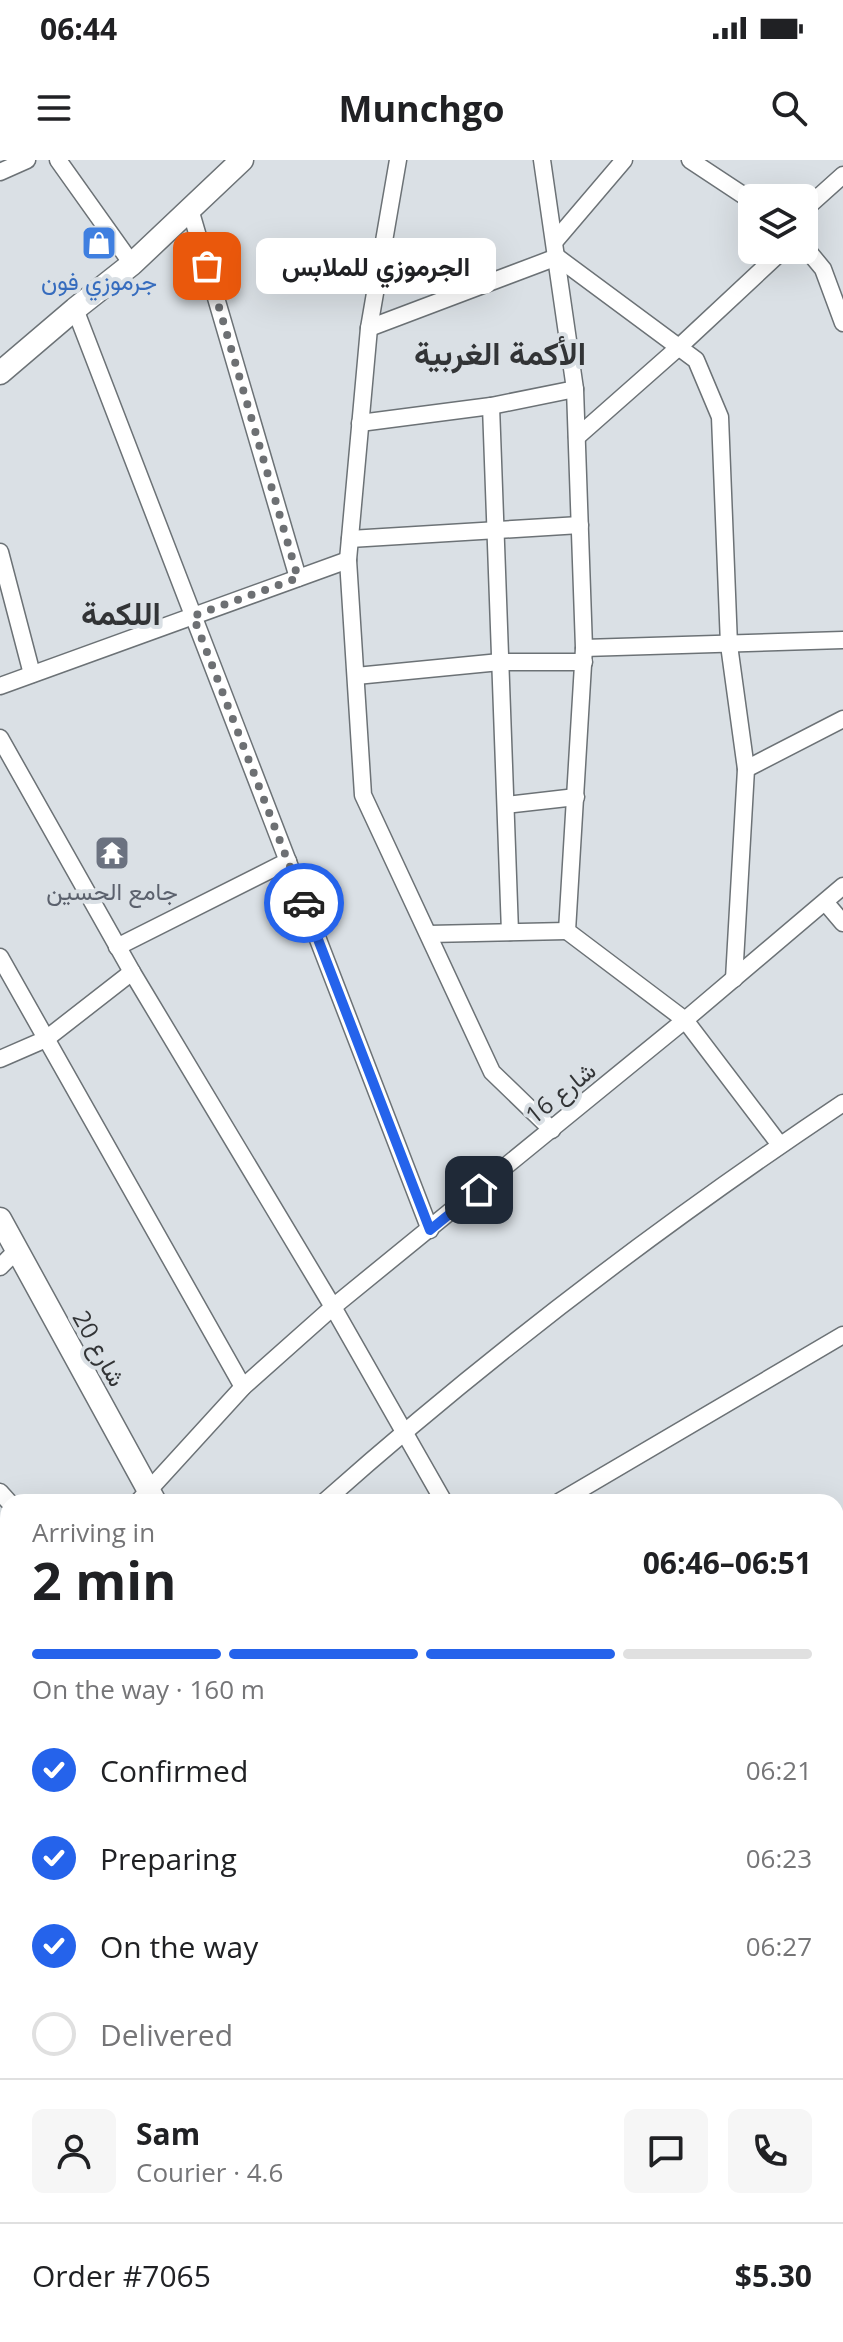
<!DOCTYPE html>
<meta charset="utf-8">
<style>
body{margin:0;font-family:"Open Sans",Vazirmatn,sans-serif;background:#f6f6f6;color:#202124;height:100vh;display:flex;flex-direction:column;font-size:30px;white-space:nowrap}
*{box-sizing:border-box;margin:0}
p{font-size:26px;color:#757577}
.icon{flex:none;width:44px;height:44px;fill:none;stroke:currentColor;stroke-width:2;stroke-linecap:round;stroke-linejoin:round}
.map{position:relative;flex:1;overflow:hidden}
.panel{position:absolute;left:0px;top:1334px;width:844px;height:848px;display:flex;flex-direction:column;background:#fff;border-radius:24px 24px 0 0;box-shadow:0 8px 32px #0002}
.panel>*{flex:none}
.controls{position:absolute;left:738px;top:24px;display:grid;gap:16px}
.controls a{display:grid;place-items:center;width:80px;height:80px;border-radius:12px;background:#fff;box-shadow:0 8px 32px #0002;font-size:40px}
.pin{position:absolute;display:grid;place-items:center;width:68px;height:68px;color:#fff;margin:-34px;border-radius:16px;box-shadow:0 4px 12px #0006}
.courier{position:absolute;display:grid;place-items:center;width:80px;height:80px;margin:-40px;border:6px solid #2563eb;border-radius:50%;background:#fff;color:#222;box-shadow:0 2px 10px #0007}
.bubble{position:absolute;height:56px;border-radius:12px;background:#fff;box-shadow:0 8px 32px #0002;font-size:26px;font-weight:700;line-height:56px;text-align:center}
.headline em{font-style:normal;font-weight:700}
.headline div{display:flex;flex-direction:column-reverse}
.headline{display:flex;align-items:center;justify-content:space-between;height:136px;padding:0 32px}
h1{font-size:52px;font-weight:700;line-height:60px}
.bar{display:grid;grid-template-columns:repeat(4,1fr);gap:12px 8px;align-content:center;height:96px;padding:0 32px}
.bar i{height:10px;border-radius:6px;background:#e0e0e0}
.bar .on{background:#2563eb}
.bar p{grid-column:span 4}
.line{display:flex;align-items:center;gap:20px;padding:0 32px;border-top:2px solid #e0e0e0}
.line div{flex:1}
.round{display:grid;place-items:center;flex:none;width:84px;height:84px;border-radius:12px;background:#f6f6f6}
ol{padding:0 32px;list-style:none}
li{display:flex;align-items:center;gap:24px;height:88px}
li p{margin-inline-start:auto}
li .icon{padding:8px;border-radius:50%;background:#2563eb;color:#fff;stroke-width:4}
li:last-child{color:#757577}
li i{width:44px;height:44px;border:4px solid #e0e0e0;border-radius:50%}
.status{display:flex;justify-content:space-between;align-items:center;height:56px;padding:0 40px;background:#fff;direction:ltr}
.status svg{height:22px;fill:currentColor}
header{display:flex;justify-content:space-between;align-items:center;height:104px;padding:0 32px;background:#fff;font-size:36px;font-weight:700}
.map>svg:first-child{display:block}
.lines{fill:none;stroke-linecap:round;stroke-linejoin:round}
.street-casing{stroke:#6c7276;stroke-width:19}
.secondary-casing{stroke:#6c7276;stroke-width:25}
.street{stroke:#fff;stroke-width:16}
.secondary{stroke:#fff;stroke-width:22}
.done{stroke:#6d7073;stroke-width:8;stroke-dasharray:0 14.4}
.route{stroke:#2563eb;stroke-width:10}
.labels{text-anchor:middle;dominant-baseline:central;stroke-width:8;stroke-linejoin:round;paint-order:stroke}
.shop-label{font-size:24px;fill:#366cbe;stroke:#dae0e5}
.worship-label{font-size:24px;fill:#5b616d;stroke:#dae0e5}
.street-label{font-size:24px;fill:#323436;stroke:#dae0e5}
.district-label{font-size:32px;font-weight:bold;fill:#323436;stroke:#dae0e5}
</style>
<div class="status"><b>06:44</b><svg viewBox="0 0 49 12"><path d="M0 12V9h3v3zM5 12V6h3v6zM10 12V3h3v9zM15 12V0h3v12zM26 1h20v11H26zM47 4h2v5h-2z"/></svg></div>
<header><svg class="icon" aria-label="menu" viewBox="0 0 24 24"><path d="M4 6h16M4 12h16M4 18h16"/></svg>Munchgo<svg class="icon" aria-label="search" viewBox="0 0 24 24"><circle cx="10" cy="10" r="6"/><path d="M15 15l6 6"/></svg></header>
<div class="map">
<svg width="843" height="2182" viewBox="0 0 843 2182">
<rect width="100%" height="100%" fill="#dae0e5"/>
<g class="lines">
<defs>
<g id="street">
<polyline points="58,0 132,104"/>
<polyline points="398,0 369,168 348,400 363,635 492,912 552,970"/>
<polyline points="542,0 575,229 584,488 567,771 685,860 780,985"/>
<polyline points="690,0 752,41"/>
<polyline points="0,12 27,0"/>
<polyline points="190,49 298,418"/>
<polyline points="804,50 843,15"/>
<polyline points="555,81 624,0"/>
<polyline points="804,86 823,109 843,163"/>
<polyline points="75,149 430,1070"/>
<polyline points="369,168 557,97 696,200 720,257 729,485 746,609 734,819"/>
<polyline points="491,246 510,772"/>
<polyline points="360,263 491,246 575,229"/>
<polyline points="577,277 679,187 783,90"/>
<polyline points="350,379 580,365"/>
<polyline points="0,392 32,514"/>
<polyline points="584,488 843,480"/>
<polyline points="356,516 500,502 584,502"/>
<polyline points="0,526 348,400"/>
<polyline points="0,578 132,812 333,1147 444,1342"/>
<polyline points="746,609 843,559"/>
<polyline points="506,645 576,637"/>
<polyline points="826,743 843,763"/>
<polyline points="429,774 567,771"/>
<polyline points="117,787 288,701"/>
<polyline points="0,797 243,1227"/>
<polyline points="0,899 46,879 132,812"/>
<polyline points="0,1107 17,1090"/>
<polyline points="0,1332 9,1342"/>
<polyline points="138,1342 243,1227 333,1147 685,860 843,726"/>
<path d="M324,1342C487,1197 662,1064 843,943"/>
<polyline points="559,1342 843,1175"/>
<polyline points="836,1379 843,1377"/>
<polyline points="0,1461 8,1454"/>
<polyline points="836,1542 843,1539"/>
<polyline points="0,1629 8,1622"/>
<polyline points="836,1665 843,1661"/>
<polyline points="0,1818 8,1811"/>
<polyline points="0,2019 8,2012"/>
<polyline points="836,2035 843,2051"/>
<polyline points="836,2097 843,2093"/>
<polyline points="0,2170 10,2182"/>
<polyline points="210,2174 217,2182"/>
<polyline points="414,2174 418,2182"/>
<polyline points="790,2174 793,2182"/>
<polyline points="253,2182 261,2174"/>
<polyline points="686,2182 700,2174"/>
</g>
<g id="secondary">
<polyline points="0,213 75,149 132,104 242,0"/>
<polyline points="0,1059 155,1342"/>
<polyline points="623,2174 628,2182"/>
</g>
</defs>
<!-- street casing -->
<use href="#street" class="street-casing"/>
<!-- secondary casing -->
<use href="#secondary" class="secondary-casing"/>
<!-- street -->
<use href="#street" class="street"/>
<!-- secondary -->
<use href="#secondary" class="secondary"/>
</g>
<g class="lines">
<!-- done -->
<polyline class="done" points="207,106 298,418 193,456 304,743"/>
<!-- route -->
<polyline class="route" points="304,743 430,1070 479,1030"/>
</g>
<!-- icons -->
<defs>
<symbol id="shop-square" viewBox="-11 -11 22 22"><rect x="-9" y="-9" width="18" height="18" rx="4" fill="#3f7fe0" stroke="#dae0e5"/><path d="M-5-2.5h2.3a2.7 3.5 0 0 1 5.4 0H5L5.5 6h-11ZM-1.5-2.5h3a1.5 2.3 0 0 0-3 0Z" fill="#fff"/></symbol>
<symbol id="temple-square" viewBox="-11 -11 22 22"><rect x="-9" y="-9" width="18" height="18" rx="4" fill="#6b7280" stroke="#dae0e5"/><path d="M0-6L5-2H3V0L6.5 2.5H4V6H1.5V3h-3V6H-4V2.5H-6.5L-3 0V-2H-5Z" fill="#fff"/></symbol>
</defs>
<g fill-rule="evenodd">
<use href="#shop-square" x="79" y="63" width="40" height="40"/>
<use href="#temple-square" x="92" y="673" width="40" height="40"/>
</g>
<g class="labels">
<!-- shop labels -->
<g class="shop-label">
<text x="99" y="120">جرموزي فون</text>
</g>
<!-- worship labels -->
<g class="worship-label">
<text x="112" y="730">جامع الحسين</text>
</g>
<!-- street labels -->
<g class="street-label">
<text transform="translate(560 932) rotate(-39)">شارع 16</text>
<text transform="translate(100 1188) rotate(61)">شارع 20</text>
</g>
<!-- district labels -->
<g class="district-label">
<text x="500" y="192">الأكمة الغربية</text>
<text x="121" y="452">اللكمة</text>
</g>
</g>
</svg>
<div class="controls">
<a><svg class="icon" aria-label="layers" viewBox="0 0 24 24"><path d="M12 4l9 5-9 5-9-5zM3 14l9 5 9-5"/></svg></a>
</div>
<div class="pin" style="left:207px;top:106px;background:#ea580c"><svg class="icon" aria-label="bag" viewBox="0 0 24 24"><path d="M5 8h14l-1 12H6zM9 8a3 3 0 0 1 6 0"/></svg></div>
<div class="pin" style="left:479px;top:1030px;background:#1f2937"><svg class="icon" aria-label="home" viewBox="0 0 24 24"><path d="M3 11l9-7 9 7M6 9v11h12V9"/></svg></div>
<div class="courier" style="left:304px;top:743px"><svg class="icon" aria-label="car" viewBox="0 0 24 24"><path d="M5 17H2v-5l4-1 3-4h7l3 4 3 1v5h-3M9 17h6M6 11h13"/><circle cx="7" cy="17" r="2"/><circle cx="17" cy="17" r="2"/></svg></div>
<div class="bubble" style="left:256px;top:78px;width:240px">الجرموزي للملابس</div>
<section class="panel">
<div class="headline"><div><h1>2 min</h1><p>Arriving in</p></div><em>06:46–06:51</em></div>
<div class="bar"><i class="on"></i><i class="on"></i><i class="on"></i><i></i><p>On the way · 160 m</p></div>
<ol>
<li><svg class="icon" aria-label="check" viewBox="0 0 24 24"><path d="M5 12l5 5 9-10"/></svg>Confirmed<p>06:21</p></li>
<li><svg class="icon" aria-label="check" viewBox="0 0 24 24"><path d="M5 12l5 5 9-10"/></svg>Preparing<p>06:23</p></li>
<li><svg class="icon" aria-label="check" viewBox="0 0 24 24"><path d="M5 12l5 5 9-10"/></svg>On the way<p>06:27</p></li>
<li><i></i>Delivered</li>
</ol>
<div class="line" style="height:144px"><a class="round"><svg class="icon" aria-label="person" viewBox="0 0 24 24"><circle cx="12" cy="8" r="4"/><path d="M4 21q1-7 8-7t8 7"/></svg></a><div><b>Sam</b><p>Courier · 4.6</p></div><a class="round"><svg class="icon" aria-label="chat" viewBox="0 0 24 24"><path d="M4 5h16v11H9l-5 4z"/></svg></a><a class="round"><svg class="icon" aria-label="phone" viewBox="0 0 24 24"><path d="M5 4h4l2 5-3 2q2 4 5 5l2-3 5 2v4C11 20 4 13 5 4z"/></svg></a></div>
<div class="line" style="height:104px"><div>Order #7065</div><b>$5.30</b></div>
</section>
</div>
